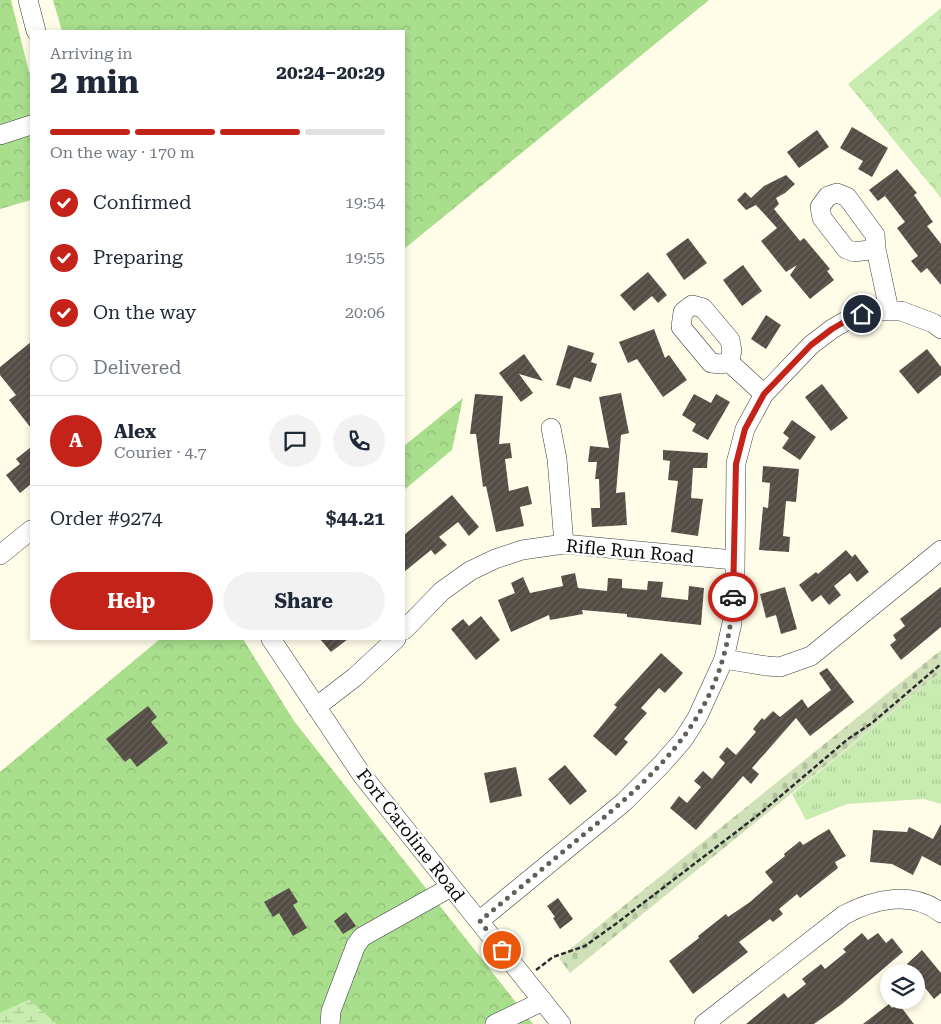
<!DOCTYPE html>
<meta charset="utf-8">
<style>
body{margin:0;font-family:"Roboto Serif",serif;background:#f2f2f3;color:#1f2937;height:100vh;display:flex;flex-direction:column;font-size:19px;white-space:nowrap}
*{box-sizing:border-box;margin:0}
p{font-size:16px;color:#747a83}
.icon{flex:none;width:28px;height:28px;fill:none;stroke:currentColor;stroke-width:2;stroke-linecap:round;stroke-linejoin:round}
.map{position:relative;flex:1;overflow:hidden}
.sheet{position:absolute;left:30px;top:30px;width:375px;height:610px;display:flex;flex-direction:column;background:#fff;border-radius:0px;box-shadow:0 2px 8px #0003}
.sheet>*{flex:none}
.fabs{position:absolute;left:880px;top:964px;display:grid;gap:10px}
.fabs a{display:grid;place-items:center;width:45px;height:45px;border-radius:50%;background:#fff;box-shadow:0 2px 8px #0003;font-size:25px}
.pin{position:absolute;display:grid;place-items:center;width:42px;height:42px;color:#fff;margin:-21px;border:2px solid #fff;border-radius:50%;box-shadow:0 1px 5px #0007}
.courier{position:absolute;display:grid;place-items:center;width:50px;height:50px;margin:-25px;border:4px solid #c42319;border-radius:50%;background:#fff;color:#222;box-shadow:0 1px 6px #0007}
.headline em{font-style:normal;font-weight:700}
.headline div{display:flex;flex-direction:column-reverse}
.headline{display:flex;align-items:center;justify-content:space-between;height:85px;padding:0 20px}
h1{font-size:32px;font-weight:700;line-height:38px}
.bar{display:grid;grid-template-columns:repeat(4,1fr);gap:8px 5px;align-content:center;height:60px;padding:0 20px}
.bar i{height:6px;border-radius:4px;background:#e0e1e3}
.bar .on{background:#c42319}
.bar p{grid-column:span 4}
.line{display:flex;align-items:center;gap:12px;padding:0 20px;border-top:1px solid #e0e1e3}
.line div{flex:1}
.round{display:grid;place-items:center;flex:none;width:52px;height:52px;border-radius:26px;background:#f2f2f3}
ol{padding:0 20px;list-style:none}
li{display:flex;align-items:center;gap:15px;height:55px}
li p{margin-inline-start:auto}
li .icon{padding:5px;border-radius:50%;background:#c42319;color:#fff;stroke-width:4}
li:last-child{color:#747a83}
li i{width:28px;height:28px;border:2px solid #e0e1e3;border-radius:50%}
.button{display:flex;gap:10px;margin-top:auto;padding:10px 20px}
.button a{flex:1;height:58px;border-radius:30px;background:#c42319;color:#fff;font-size:20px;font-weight:700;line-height:58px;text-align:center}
.button a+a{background:#f2f2f3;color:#1f2937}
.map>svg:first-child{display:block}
.grass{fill:url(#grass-tufts)}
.forest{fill:url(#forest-crowns)}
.wetland{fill:url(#wetland-marsh)}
.cemetery{fill:url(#cemetery-stones)}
.park{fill:url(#park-crowns)}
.building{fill:url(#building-hatch)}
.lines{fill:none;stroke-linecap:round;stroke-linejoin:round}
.minor-casing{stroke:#3d3d3d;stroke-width:20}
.path{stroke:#2c2c2c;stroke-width:2.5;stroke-dasharray:5 2.5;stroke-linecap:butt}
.minor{stroke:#fff;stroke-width:19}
.done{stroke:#605f58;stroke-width:5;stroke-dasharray:0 9}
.route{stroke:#c42319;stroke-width:6}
.labels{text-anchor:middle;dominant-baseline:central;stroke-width:5;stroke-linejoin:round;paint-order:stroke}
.street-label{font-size:18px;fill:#0a0a0a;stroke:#fff}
</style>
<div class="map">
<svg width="941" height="1024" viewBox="0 0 941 1024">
<defs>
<pattern id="grass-tufts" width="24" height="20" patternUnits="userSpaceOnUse" patternTransform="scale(1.25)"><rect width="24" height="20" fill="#c8ecaf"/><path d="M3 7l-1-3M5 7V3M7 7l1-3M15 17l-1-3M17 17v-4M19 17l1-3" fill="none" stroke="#aac995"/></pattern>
<pattern id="forest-crowns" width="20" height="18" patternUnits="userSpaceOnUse" patternTransform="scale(1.25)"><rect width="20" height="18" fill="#a9de8d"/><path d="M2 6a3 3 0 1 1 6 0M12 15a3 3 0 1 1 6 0" fill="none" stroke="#90bd78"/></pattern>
<pattern id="wetland-marsh" width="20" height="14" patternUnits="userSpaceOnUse" patternTransform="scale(1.25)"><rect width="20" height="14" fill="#c8ecaf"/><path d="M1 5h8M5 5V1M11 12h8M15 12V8" fill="none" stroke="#aac995"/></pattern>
<pattern id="cemetery-stones" width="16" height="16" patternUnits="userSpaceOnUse" patternTransform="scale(1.25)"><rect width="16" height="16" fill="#d0e1b9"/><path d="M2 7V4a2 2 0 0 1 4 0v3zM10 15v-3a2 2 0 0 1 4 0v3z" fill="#b1c09e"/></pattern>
<pattern id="park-crowns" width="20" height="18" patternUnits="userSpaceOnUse" patternTransform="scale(1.25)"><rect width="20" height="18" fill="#c8ecaf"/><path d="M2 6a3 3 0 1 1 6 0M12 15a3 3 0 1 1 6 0" fill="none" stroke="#aac995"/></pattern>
<pattern id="building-hatch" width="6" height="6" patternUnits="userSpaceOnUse" patternTransform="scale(1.25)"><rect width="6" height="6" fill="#544d46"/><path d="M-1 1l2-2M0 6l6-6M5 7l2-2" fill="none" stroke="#68625c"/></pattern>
</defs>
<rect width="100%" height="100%" fill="#fffde8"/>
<!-- grass -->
<polygon class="grass" points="941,672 941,804 923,799 847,804 806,820 792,794"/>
<!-- forest -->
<g class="forest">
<polygon points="0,0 11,0 31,80 31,200 0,209"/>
<polygon points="53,0 709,0 404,249 404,31 62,31"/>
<polygon points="463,398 452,450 404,490 404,446"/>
<polygon points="160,639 243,639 294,721 533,1024 56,1024 29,1000 0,1013 0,772"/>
</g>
<!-- wetland -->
<polygon class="wetland" points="29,1000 56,1024 0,1024 0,1013"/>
<!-- cemetery -->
<polygon class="cemetery" points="941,650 941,672 570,973 559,958"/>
<!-- park -->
<polygon class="park" points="941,8 941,198 848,84"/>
<!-- building -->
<g class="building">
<polygon points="852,127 888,148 872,177 858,169 863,161 840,148"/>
<polygon points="817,130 829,147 799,168 787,152"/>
<polygon points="897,169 917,193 914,195 933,222 927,226 941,244 941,285 927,268 921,273 911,261 918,256 897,228 905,222 885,196 878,201 869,190"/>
<polygon points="786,175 795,184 785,193 776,198 779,204 774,209 800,241 804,238 820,257 830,269 827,271 834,280 810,299 790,275 797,265 786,272 761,241 777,228 756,205 746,210 737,200 745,192 751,198 764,186"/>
<polygon points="688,238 707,263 684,280 666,254"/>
<polygon points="743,265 762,291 742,306 723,280"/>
<polygon points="648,272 667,295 658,303 652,296 634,311 620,295"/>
<polygon points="766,315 781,325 766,349 751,339"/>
<polygon points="654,329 665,358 669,355 687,380 663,397 637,359 628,363 619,342"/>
<polygon points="31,342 31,428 9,400 16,395 0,375 0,367"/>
<polygon points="568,345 594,353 591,362 597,364 591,382 574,377 570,389 556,385"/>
<polygon points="927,349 941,367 941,375 918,394 899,371"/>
<polygon points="524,354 543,381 519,374 533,393 521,402 499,373"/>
<polygon points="822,384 848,418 831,431 805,397"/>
<polygon points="621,393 629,433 621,435 616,493 625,492 627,525 592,527 591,508 600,508 599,479 595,479 597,462 588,462 590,446 609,448 599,397"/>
<polygon points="475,394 503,396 499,444 510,443 512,458 505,459 509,491 528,486 532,504 520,507 524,526 496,532 486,486 483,487 476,434 470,434"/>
<polygon points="694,394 711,403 716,394 730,402 708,440 692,431 696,424 682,415"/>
<polygon points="792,420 816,437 800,460 782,448 789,438 783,433"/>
<polygon points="31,447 31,484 20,493 6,475 20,464 16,459"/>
<polygon points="663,450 708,453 707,468 693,468 691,498 703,499 698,536 671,532 678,481 668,480 670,461 663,460"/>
<polygon points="763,466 799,469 796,502 786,501 783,536 790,537 789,552 759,550 763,507 768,508 770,483 762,482"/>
<polygon points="452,495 479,527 469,536 458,522 439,537 447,545 435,555 431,550 404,572 404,535"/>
<polygon points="846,550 852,557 855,554 869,572 857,582 850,573 834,586 841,595 829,605 821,595 812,602 799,585 816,572 818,574"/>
<polygon points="575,573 578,588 607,591 608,578 622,579 622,588 647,590 648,581 663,582 661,597 688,600 689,586 704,588 701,625 627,617 627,614 582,610 583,614 550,620 549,615 511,632 498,600 515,593 511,583 523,577 530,593 563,586 561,576"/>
<polygon points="785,587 797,629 781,634 776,615 766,618 760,594"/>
<polygon points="941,587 941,627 901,660 890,645 896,640 893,635 905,626 900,619"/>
<polygon points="481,616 500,640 476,660 451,629 463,619 469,626"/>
<polygon points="320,639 348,639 331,652"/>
<polygon points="661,653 683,673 665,693 659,688 641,708 647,713 624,739 628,742 616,756 593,736 617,707 614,705"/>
<polygon points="827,668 854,702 810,736 796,718 752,768 759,774 751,784 743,776 696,830 670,808 679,796 687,803 701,787 694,781 703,771 712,779 725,763 719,757 727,747 736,755 756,732 753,729 762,718 764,720 773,711 780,717 802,699 808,708 831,690 819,673"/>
<polygon points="148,706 157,717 151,722 168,743 137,767 130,758 125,762 106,739"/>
<polygon points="565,765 587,791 570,805 548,779"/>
<polygon points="516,767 522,796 490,803 484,773"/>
<polygon points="941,824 941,866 922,856 913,875 892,864 870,862 873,830 907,832 909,827 933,839"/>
<polygon points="829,829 846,856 835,862 838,868 800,898 797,894 779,909 783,914 773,922 770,919 739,942 748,952 693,994 669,961 699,938 698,936 726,914 728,917 750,902 773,882 765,872 785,856 784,854 800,841 803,845"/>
<polygon points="289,888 298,902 293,905 307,928 293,936 279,913 273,917 264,902"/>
<polygon points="558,898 573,919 560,929 553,918 555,917 547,906"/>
<polygon points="346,912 356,926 343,934 334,921"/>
<polygon points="862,933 868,940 878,933 886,943 892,938 903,952 842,1004 814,1024 746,1024 784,993 788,998 806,984 802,979 821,964 825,969 846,952 843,949"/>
<polygon points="922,950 941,973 941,993 934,999 922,984 924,983 916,972 914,972 907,964"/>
<polygon points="898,1003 914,1024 863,1024 889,1004 892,1008"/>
</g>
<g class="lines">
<defs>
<g id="minor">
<polyline points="28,0 36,31"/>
<polyline points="0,135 31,125"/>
<polyline points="876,249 854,252 846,249 822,218 820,207 828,196 837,193 847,197 875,235 876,249 889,310"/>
<polygon points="692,305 703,308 730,340 732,351 729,362 721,364 711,363 681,327 683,312"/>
<polyline points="729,362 764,394"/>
<polyline points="551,428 557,459 564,544"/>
<polyline points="0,555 31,530"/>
<polyline points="404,630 442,591 470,571 495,559 522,550 564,544 734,560"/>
<polyline points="271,639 362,775 561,1024"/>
<polyline points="724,659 767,666 780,667 811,656 941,550"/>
<polyline points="316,707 355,677 396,639"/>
<polyline points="479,921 624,802 661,765 683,740 697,718 724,659 732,623 735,574 736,463 745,429 764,394 811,345 832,329 851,318 872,311 901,311 933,323 941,329"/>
<polyline points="330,1024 331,1011 356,945 362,937 451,887"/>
<polyline points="495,1024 543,1001"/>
<path d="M704,1024L844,915C874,899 912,890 941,913"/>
</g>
</defs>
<!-- minor casing -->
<use href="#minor" class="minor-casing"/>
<!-- path -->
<polyline class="path" points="536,970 553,957 585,946 617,923 757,816 848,739 872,723 941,664"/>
<!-- minor -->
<use href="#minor" class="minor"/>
</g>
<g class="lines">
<!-- done -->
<path class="done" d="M502,950L480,921C514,893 548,864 582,836C664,768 727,710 733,597"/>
<!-- route -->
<polyline class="route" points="733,597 736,464 745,429 764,394 811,345 832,329 851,318 862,314"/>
</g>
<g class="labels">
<!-- street labels -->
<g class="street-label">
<text transform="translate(630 551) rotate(5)">Rifle Run Road</text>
<text transform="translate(411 835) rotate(52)">Fort Caroline Road</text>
</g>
</g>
</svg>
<div class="fabs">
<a><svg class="icon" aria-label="layers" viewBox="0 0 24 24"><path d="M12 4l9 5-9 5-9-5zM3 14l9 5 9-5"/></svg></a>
</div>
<div class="pin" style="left:502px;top:950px;background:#ea580c"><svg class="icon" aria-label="bag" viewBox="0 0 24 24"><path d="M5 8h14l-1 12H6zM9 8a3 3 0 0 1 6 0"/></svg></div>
<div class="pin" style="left:862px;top:314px;background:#1f2937"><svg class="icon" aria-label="home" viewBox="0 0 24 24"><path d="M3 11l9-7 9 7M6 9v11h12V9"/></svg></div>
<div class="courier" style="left:733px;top:597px"><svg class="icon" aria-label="car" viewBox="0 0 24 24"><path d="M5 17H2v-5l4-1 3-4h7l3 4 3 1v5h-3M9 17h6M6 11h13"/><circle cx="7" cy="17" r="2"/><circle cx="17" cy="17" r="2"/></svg></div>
<section class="sheet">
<div class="headline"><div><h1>2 min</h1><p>Arriving in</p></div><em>20:24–20:29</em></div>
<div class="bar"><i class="on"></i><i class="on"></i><i class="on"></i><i></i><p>On the way · 170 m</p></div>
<ol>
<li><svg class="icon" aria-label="check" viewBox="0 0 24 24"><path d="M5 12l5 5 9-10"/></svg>Confirmed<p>19:54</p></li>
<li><svg class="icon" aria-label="check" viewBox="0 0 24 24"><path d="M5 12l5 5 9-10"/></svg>Preparing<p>19:55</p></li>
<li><svg class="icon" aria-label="check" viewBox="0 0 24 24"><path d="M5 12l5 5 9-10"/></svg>On the way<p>20:06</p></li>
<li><i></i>Delivered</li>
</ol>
<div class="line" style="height:90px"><b class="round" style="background:#c42319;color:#fff">A</b><div><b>Alex</b><p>Courier · 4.7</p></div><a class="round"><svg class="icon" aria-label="chat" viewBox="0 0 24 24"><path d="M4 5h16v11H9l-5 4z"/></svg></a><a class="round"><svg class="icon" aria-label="phone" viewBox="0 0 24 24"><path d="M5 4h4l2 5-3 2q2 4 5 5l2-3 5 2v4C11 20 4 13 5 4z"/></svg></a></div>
<div class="line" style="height:65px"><div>Order #9274</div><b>$44.21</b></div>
<div class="button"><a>Help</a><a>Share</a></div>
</section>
</div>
